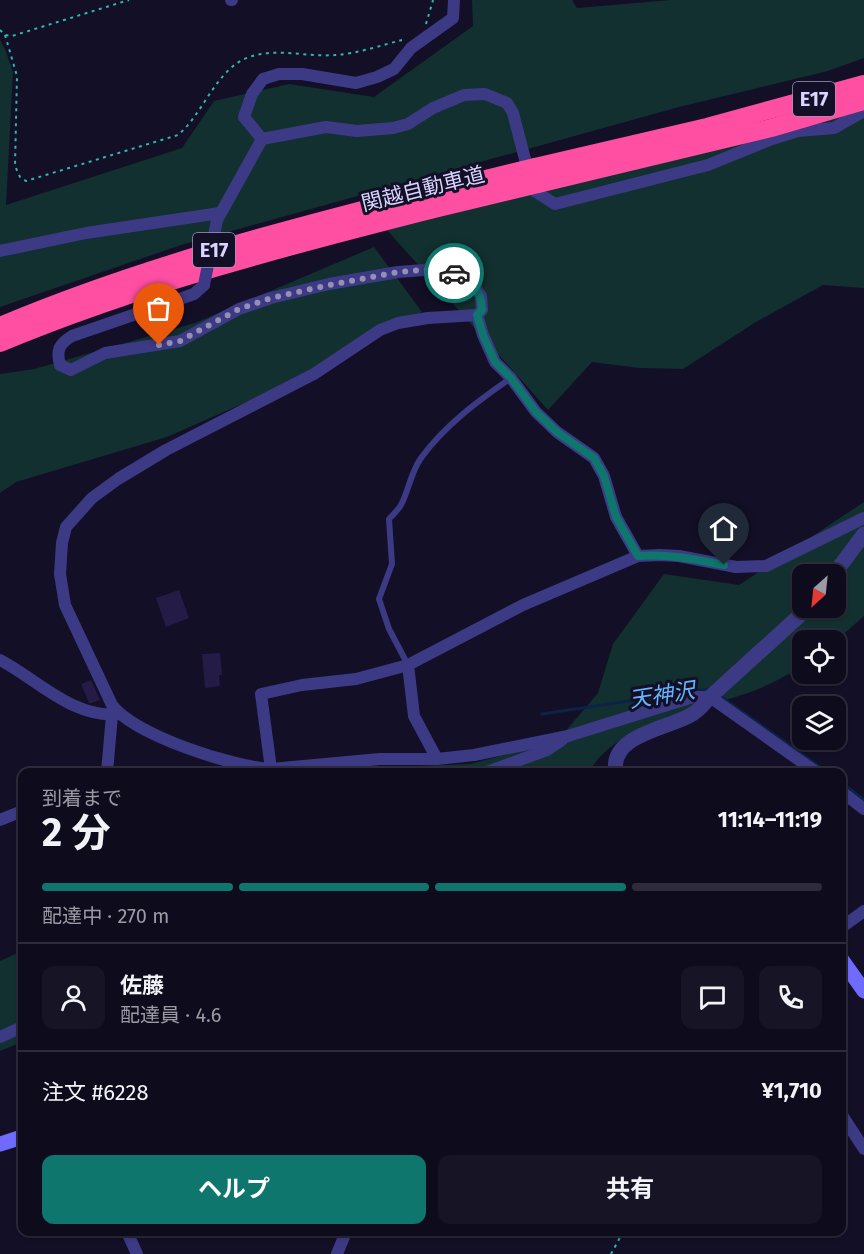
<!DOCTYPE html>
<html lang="ja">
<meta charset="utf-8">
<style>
body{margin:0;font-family:"Fira Sans","Noto Sans JP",sans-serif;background:#171425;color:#f1f3f6;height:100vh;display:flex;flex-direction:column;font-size:22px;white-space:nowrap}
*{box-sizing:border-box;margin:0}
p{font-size:20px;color:#9b9ba3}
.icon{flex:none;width:33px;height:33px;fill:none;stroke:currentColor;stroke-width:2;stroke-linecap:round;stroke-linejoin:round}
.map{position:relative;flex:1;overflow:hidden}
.side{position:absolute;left:18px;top:768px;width:828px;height:468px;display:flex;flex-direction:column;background:#0e0b1c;border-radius:12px;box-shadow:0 2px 4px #0004,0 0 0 2px #2e2b3b}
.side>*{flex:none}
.needle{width:39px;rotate:207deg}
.fabs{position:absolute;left:792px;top:564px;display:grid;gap:12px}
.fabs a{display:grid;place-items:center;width:54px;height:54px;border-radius:12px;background:#0e0b1c;box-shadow:0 2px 4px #0004,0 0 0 2px #2e2b3b;font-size:30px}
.pin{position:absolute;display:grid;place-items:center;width:51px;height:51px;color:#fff;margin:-62px -26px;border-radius:50% 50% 50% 0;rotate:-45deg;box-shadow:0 0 6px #0007}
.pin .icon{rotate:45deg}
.courier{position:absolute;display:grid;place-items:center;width:60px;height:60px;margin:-30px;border:4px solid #0f766e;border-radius:50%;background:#fff;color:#222;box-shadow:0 2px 8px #0007}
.headline em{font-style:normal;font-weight:700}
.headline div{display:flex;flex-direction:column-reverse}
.headline{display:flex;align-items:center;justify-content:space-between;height:102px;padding:0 24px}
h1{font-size:39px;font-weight:700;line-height:45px}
.bar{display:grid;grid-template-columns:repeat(4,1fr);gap:9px 6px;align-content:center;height:72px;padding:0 24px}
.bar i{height:8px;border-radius:4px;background:#2e2b3b}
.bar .current{background:#0f766e}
.bar p{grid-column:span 4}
.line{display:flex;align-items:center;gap:15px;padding:0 24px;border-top:2px solid #2e2b3b}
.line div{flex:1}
.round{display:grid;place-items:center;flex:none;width:63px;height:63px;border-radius:12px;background:#171425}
.primary-button{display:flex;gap:12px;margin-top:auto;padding:12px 24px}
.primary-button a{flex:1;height:69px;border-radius:12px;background:#0f766e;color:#fff;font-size:24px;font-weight:700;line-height:69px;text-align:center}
.primary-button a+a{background:#171425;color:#f1f3f6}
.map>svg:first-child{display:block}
.green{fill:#12302f;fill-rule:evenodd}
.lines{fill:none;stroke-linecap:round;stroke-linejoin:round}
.stream{stroke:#0c2248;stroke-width:3}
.building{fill:#241b47}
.path{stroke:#2fb8b0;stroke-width:2;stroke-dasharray:3 4.5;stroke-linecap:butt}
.service{stroke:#3d3a85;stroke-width:6}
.minor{stroke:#3d3a85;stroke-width:12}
.tertiary{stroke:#3d3a85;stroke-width:15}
.secondary{stroke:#6f6bff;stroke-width:15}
.motorway{stroke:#ff4fa3;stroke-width:18}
.minor-bridge{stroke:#3d3a85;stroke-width:12}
.motorway-bridge{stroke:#ff4fa3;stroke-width:18}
.done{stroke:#948fb3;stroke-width:6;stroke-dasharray:0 10.8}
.route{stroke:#0f766e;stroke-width:8}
.labels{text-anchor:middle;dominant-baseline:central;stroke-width:6;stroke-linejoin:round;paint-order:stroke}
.shield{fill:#130f26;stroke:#9e99be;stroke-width:1.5}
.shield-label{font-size:20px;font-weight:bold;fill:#d9d4ff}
.street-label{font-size:21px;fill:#d9d4ff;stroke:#130f26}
.water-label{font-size:22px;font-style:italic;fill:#62b6ff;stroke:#130f26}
</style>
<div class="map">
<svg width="864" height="1254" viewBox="0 0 864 1254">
<rect width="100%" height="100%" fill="#130f26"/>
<!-- green -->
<g class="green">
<polygon points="472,0 572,0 577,8 671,0 864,0 864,58 828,71 679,107 181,245 0,307 0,40 5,49 13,72 6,205 182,148 214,101 289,84 374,97 473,26"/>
<polygon points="864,93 864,288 823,285 756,322 683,369 639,368 592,362 548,410 386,229"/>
<polygon points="374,247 422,312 312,373 167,437 16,482 0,493 0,374 34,369 195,323"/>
<path d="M864,502V616L836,641L802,640V667C789,674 775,682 761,688C710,709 618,720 589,772H383L388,767L470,764L557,741L598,693L613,644L664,574L739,585ZM802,574H836V608H802Z"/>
<polygon points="22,951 22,1042 0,1051 0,961"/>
</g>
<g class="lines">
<!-- stream -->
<g class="stream">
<polyline points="720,696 827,772"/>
<polyline points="542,714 709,689"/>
<polyline points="842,783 864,800"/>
</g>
</g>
<!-- building -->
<g class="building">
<polygon points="179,590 189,618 166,627 156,598"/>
<polygon points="220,653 222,675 219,675 220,686 205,688 202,654"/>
<polygon points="91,680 100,700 92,703 89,703 81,684"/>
</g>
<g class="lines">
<!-- path -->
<g class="path">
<polyline points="426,24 433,0"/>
<polyline points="0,30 5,35 12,36 129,0"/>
<path d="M5,35L17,76L15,166L20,177L26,181L178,135C200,116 210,86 232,67C262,42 301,58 335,55C356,54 382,45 402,40"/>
<polyline points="611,1254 623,1232"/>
</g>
<!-- service -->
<path class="service" d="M408,665L389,629L379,599L392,564L389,519C393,515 398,510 401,505C409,490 410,474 421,458C445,425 478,401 511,378"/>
<!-- minor -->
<g class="minor">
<polyline points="231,0 232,0"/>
<polyline points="262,139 244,117 252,94 263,79 279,74 302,74 356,83 377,77 394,69 411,48 453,18 454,0"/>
<polyline points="217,220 262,139 326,127 357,131 393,128 408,124 433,108 464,95 485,94 507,103 513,113 533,190 555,204 708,165 772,139 798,131 834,128 864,111"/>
<polyline points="0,251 86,233 220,213"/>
<path d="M204,285L194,294L72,336C59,344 56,350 60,365L71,370L105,353L180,341L239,309L271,298L329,284L398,272L437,269L454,273L471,282L481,296L482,310L477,315"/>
<path d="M477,315L428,318L398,323L380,330L314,374L166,450L118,479L92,498L66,527L62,543L60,574L65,605L112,705C134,735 233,767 271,769L380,759H437L474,755L568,736L693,697H710L816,772"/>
<polyline points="477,315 483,335 495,362 511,378 536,412 557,432 594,458 604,476 616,517 638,556"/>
<path d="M0,660C37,679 73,719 119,714"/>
<polyline points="408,665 414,716 437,759"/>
<polyline points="271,769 261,694 302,685 356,679 408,665 523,605 638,556 660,555 679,556 736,567 766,566 864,518"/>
<polyline points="107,772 112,715"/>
<polyline points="487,772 547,750 562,740"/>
<polyline points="842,792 864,809"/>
<polyline points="0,820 22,811"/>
<polyline points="842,927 864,911"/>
<polyline points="0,1037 22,1027"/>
<polyline points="842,1115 864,1149"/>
<polyline points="127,1232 137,1254"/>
<polyline points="337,1254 346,1232"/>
</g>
<!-- tertiary -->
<g class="tertiary">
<polyline points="834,574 864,534"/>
<path d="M616,772C609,736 665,729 689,716C698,712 704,704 710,697L808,608"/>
</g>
<!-- secondary -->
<g class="secondary">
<polyline points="842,960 864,991"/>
<polyline points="0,1144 22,1137"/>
</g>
<!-- motorway -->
<g class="motorway">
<polyline points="535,167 707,127 864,84"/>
<polyline points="538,184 771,128 864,101"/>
<path d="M0,326C140,267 286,229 433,192"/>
<path d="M0,343C139,285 284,247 430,210"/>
</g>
<!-- minor-bridge -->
<polyline class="minor-bridge" points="204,285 217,220"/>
<!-- motorway-bridge -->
<g class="motorway-bridge">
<polyline points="433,192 535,167"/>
<polyline points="430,210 538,184"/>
</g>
</g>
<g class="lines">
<!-- done -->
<polyline class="done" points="159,345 180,341 239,309 271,298 329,285 398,272 436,269 454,273"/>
<!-- route -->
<path class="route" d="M454,273C472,282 481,288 482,310L477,315L483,335L495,362L511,378L536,412L557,432L594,458L604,476L616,517L638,556C668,554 695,559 724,565"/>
</g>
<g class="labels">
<!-- shield labels -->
<g class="shield">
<rect x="793" y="82" width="42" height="34" rx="4.5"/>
<rect x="193" y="233" width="42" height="34" rx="4.5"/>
</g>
<g class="shield-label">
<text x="814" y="99">E17</text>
<text x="214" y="250">E17</text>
</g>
<!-- street labels -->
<g class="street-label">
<text transform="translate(423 189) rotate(-14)">関越自動車道</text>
</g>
<!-- water labels -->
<g class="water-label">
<text transform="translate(662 695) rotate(-9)">天神沢</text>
</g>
</g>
</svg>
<div class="fabs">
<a><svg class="needle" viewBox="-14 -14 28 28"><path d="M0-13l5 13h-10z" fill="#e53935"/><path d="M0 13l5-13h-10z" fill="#9b9ba3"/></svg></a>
<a><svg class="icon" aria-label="locate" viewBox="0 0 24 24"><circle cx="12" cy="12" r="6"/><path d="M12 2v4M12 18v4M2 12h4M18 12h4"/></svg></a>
<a><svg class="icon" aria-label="layers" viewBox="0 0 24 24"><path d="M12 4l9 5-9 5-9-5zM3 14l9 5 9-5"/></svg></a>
</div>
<div class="pin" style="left:159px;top:345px;background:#ea580c"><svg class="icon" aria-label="bag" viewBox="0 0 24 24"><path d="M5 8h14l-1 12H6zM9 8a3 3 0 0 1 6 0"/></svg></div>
<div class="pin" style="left:724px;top:565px;background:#1f2937"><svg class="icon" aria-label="home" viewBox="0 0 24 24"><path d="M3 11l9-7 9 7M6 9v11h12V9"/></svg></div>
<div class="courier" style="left:454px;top:273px"><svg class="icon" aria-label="car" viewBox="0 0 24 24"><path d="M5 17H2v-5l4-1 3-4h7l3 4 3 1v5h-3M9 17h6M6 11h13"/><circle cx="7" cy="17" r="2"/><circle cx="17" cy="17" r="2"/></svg></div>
<section class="side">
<div class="headline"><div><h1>2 分</h1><p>到着まで</p></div><em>11:14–11:19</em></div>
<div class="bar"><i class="current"></i><i class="current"></i><i class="current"></i><i></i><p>配達中 · 270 m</p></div>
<div class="line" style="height:108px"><a class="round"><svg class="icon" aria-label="person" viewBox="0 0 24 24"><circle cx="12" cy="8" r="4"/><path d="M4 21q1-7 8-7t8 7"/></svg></a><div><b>佐藤</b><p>配達員 · 4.6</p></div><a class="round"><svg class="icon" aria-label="chat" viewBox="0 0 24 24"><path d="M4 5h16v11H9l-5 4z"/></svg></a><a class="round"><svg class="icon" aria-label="phone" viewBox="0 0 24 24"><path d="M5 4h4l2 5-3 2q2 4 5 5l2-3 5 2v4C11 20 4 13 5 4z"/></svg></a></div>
<div class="line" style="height:78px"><div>注文 #6228</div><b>¥1,710</b></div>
<div class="primary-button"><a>ヘルプ</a><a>共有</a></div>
</section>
</div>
